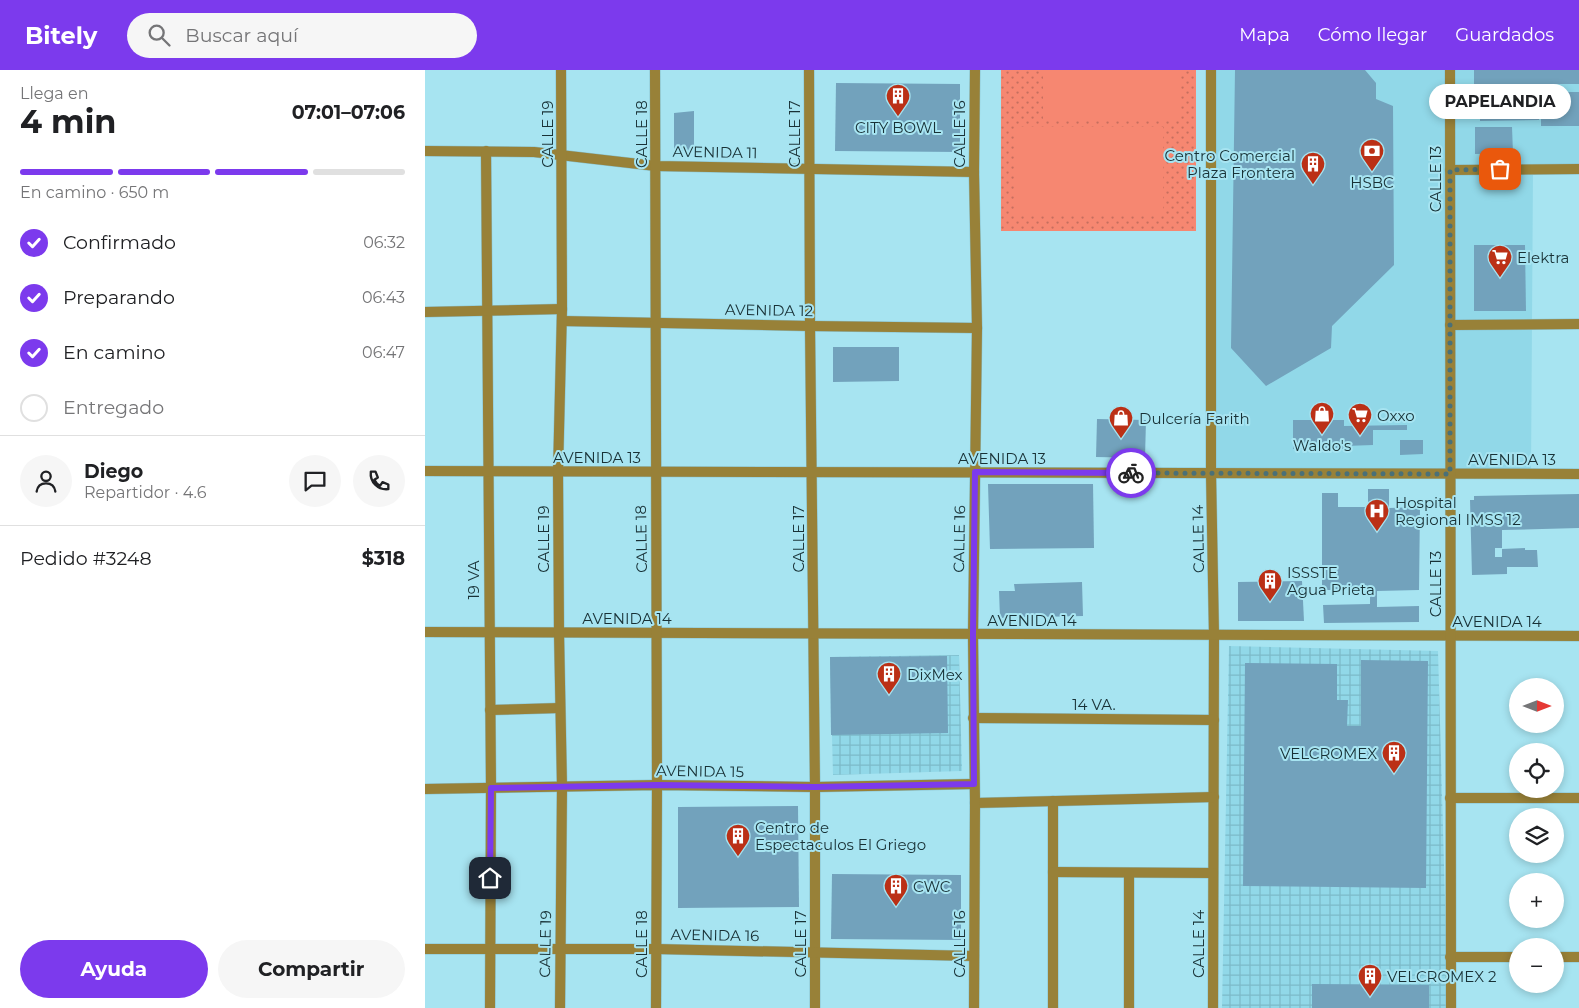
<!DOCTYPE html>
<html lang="es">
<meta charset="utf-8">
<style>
body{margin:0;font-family:Montserrat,sans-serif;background:#f6f6f6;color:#202124;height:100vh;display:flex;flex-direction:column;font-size:19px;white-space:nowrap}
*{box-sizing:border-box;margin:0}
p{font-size:16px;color:#757577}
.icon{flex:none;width:28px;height:28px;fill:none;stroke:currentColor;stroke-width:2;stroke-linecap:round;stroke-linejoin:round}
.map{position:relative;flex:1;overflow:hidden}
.side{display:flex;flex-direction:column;background:#fff;width:425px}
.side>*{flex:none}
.needle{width:32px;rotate:90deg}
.tools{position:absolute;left:1084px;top:608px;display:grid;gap:10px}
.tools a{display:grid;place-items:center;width:55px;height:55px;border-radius:50%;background:#fff;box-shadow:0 2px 8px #0003;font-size:25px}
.pin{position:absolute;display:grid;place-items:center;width:42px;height:42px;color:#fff;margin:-21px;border-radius:10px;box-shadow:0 2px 8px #0006}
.courier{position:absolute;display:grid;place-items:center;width:50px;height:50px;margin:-25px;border:4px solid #7c3aed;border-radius:50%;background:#fff;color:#222;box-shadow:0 1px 6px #0007}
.bubble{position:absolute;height:35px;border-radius:18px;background:#fff;box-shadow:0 2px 8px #0003;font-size:16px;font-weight:700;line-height:35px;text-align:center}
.summary em{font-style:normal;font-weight:700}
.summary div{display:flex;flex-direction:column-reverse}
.summary{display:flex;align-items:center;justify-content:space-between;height:85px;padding:0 20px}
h1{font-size:32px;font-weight:700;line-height:38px}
.bar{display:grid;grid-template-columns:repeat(4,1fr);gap:8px 5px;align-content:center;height:60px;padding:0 20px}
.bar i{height:6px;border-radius:4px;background:#e0e0e0}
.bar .on{background:#7c3aed}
.bar p{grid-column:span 4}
.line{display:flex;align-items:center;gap:12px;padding:0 20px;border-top:1px solid #e0e0e0}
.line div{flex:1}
.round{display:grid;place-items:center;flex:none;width:52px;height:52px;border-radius:26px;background:#f6f6f6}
ol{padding:0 20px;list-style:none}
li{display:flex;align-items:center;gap:15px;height:55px}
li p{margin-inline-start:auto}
li .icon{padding:5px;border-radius:50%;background:#7c3aed;color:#fff;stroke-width:4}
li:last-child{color:#757577}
li i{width:28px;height:28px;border:2px solid #e0e0e0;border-radius:50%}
.primary-button{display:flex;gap:10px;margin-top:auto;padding:10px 20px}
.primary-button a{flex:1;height:58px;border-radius:30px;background:#7c3aed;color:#fff;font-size:20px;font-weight:700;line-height:58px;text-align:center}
.primary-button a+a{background:#f6f6f6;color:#202124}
header{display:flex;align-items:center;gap:30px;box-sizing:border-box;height:70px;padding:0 25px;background:#7c3aed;color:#fff}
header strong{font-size:24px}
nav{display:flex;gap:28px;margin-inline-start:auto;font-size:18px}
.search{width:350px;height:45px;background:#f6f6f6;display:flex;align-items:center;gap:12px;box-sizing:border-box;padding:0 18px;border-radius:28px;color:#757577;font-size:19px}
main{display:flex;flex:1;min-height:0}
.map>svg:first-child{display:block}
.built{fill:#91d8e8}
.industrial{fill:url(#industrial-grid)}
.grass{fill:url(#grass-dots)}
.garden{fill:#f68771}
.building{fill:#72a2bc}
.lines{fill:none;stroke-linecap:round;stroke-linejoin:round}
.minor-casing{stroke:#8ac0cc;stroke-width:11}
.tertiary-casing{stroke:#8ac0cc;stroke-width:11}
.minor{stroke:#988138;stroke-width:10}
.tertiary{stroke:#988138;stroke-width:10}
.done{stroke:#4a7077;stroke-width:5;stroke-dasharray:0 9}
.route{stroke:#7c3aed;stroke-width:6}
.labels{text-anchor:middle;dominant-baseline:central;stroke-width:4;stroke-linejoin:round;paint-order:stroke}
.poi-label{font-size:15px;fill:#183136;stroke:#a7e4f1;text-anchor:start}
.street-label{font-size:15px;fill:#183136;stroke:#a7e4f1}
</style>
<header>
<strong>Bitely</strong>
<div class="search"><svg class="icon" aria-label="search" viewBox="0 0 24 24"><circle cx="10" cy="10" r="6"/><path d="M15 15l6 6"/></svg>Buscar aquí</div>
<nav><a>Mapa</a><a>Cómo llegar</a><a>Guardados</a></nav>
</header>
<main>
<section class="side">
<div class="summary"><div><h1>4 min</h1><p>Llega en</p></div><em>07:01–07:06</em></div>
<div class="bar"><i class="on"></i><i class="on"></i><i class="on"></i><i></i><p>En camino · 650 m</p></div>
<ol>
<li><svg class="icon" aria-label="check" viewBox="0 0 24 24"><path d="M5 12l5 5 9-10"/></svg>Confirmado<p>06:32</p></li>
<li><svg class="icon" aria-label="check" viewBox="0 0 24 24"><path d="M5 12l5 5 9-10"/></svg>Preparando<p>06:43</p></li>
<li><svg class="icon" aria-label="check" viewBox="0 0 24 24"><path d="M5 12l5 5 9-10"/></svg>En camino<p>06:47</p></li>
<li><i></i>Entregado</li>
</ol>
<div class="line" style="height:90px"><a class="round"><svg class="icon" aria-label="person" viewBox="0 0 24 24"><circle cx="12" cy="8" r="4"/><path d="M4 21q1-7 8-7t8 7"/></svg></a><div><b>Diego</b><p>Repartidor · 4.6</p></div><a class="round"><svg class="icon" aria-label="chat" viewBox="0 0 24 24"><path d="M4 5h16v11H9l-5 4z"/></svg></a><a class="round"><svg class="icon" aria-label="phone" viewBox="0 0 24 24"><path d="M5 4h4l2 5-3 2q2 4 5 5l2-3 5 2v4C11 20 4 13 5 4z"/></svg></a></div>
<div class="line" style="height:65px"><div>Pedido #3248</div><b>$318</b></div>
<div class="primary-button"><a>Ayuda</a><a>Compartir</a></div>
</section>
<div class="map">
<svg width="1154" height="938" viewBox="0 0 1154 938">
<defs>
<pattern id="industrial-grid" width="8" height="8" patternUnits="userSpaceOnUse" patternTransform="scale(1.25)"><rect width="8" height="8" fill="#91d8e8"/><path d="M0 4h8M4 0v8" fill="none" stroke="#7cbac8"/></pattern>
<pattern id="grass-dots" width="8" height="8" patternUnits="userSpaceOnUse" patternTransform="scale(1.25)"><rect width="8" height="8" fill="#f68771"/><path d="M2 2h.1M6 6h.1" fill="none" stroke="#c66f5e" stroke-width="1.8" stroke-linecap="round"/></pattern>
</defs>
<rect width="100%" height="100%" fill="#a7e4f1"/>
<!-- built -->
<polygon class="built" points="786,0 1154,0 1154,99 1108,99 1106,404 786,403"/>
<!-- industrial -->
<g class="industrial">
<polygon points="804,576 1013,581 1023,938 797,938"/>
<polygon points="534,585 537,701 408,705 405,587"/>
</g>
<!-- grass -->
<rect class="grass" x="576" y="0" width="195" height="161"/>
<!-- garden -->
<g class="garden">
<rect x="618" y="0" width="136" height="51"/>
<rect x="589" y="57" width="149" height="89"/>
</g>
<!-- building -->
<g class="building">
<polygon points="810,0 940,0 951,13 951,29 968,36 969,195 907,256 906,278 841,316 806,278"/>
<rect x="1049" y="0" width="105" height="14"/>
<polygon points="411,13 535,14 535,82 410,81"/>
<polygon points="1088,16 1088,23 1114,23 1114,50 1055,51 1055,17"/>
<rect x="1116" y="22" width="38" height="34"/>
<polygon points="269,41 269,81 249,82 249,43"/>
<polygon points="1050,57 1087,57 1088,83 1050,84"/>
<polygon points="1049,175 1100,175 1101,241 1049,241"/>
<polygon points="408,277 474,277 474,311 408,312"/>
<polygon points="672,349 721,350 720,388 671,387"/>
<polygon points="868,350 919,350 919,356 982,355 982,360 948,360 948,375 920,376 919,379 868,379"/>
<polygon points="975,370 998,370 998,384 975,385"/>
<polygon points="563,414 668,414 669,478 565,479"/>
<polygon points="943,419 964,419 964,438 995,437 994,520 952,521 952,537 994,536 994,552 899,553 898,535 945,534 945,520 897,520 897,423 913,423 913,437 943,437"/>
<polygon points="1154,424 1154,458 1077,460 1077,478 1070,478 1070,487 1077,487 1077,479 1100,478 1100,480 1112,480 1113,497 1082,497 1082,504 1047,505 1045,430 1049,430 1049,426"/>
<polygon points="877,511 879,551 813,551 813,512"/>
<polygon points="657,512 658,546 575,548 574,521 590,521 589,514"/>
<polygon points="522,586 523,663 406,665 405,587"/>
<polygon points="936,590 1003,591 1001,818 818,816 820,593 912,594 912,630 923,630 922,656 936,656"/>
<polygon points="373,736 374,837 253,838 253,737"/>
<polygon points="407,804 536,805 536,870 406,869"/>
<polygon points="887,914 1004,915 1004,938 887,938"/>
</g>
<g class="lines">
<defs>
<g id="minor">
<polyline points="384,0 385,256 390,717 390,938"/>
<polyline points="786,0 786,403 789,565 788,938"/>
<polyline points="0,81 109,82 231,96 549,102"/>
<polyline points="61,81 66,718 65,938"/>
<polyline points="1025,100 1154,99"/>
<polyline points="0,242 137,239"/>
<polyline points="137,251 385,256 552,258"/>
<polyline points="1025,255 1154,254"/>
<polyline points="0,401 1154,404"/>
<polyline points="0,562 1154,566"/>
<polyline points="65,640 135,638"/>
<polyline points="548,648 789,650"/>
<polyline points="0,719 232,715 390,717 549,714"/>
<polyline points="1025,728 1154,728"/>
<polyline points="628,731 628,938"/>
<polyline points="550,733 789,727"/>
<polyline points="628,802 788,803"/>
<polyline points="704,803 704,938"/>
<polyline points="0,879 231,879 549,886"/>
<polyline points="1025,887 1092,887"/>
<polyline points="1130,887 1154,887"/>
<polyline points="135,938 137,717 134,562 133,402 137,239 136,0"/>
</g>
<g id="tertiary">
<polyline points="230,0 232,715 231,938"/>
<polyline points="1025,0 1026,938"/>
<polyline points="549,938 550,733 548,565 552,258 549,102 550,0"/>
</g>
</defs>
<!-- minor casing -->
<use href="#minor" class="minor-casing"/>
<!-- tertiary casing -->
<use href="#tertiary" class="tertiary-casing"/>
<!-- minor -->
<use href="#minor" class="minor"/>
<!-- tertiary -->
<use href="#tertiary" class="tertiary"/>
</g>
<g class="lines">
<!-- done -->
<polyline class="done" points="706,403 1025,404 1025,100 1075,99"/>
<!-- route -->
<polyline class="route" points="65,808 66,718 232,715 390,717 549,714 548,565 550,402 706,403"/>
</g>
<!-- icons -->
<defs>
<symbol id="building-pin" viewBox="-11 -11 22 30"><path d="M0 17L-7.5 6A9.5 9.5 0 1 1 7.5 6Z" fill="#bb3016" stroke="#a7e4f1"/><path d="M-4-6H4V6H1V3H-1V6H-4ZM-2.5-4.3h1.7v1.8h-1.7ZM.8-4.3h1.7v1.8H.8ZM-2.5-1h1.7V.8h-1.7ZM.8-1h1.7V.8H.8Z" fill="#fff"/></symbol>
<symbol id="bank-pin" viewBox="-11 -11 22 30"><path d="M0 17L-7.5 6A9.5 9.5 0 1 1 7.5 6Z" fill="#bb3016" stroke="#a7e4f1"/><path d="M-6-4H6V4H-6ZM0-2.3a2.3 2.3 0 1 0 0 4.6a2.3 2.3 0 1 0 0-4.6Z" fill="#fff"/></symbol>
<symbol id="supermarket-pin" viewBox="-11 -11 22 30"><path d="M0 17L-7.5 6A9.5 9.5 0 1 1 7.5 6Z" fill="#bb3016" stroke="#a7e4f1"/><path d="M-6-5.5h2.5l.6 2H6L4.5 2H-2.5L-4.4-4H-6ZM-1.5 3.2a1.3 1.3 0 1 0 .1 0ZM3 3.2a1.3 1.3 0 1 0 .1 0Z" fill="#fff"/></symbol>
<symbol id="shop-pin" viewBox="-11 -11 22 30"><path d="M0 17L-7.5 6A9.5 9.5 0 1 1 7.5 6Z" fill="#bb3016" stroke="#a7e4f1"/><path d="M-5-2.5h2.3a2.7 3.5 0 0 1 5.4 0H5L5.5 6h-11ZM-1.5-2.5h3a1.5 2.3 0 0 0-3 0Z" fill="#fff"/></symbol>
<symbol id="hospital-pin" viewBox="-11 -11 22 30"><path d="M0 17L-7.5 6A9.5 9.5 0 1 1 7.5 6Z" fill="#bb3016" stroke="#a7e4f1"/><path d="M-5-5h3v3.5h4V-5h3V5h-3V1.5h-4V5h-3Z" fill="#fff"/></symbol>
</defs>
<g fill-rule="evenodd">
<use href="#building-pin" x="459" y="12" width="28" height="38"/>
<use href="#bank-pin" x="933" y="67" width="28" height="38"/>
<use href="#building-pin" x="874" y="80" width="28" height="38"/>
<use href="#supermarket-pin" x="1061" y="173" width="28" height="38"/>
<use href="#shop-pin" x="883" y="330" width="28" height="38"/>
<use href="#supermarket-pin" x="921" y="331" width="28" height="38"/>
<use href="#shop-pin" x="682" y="334" width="28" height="38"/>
<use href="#hospital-pin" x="938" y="427" width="28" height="38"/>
<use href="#building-pin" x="831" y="497" width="28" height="38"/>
<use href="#building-pin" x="450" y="590" width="28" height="38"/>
<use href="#building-pin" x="955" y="669" width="28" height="38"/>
<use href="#building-pin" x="299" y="752" width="28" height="38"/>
<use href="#building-pin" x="457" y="802" width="28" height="38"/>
<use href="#building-pin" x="931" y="892" width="28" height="38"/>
</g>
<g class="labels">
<!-- poi labels -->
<g class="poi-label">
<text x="473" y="57" text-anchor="middle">CITY BOWL</text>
<text x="870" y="85" text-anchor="end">Centro Comercial<tspan x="870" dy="17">Plaza Frontera</tspan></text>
<text x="947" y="112" text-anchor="middle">HSBC</text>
<text x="1092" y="187">Elektra</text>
<text x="952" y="345">Oxxo</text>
<text x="714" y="348">Dulcería Farith</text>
<text x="897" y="375" text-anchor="middle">Waldo's</text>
<text x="970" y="432">Hospital<tspan x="970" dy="17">Regional IMSS 12</tspan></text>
<text x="862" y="502">ISSSTE<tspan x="862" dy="17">Agua Prieta</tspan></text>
<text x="482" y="604">DixMex</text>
<text x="952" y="683" text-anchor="end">VELCROMEX</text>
<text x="330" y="757">Centro de<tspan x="330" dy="17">Espectaculos El Griego</tspan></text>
<text x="488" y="816">CWC</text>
<text x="962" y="906">VELCROMEX 2</text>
</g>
<!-- street labels -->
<g class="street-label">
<text transform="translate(122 64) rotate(-90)">CALLE 19</text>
<text transform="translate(216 64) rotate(-90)">CALLE 18</text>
<text transform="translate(369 64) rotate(-90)">CALLE 17</text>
<text transform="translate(534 64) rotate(-90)">CALLE 16</text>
<text transform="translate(290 82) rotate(1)">AVENIDA 11</text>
<text transform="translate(1010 109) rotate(-90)">CALLE 13</text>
<text transform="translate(344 240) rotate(1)">AVENIDA 12</text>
<text x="172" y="387">AVENIDA 13</text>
<text x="577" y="388">AVENIDA 13</text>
<text x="1087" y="389">AVENIDA 13</text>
<text transform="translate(118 469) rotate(-90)">CALLE 19</text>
<text transform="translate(216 469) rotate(-91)">CALLE 18</text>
<text transform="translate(373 469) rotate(-90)">CALLE 17</text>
<text transform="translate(534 469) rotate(-89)">CALLE 16</text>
<text transform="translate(773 469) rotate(-91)">CALLE 14</text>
<text transform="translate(48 510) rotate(-90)">19 VA</text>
<text transform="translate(1010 514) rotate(-90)">CALLE 13</text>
<text x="202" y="548">AVENIDA 14</text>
<text x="607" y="550">AVENIDA 14</text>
<text x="1072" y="551">AVENIDA 14</text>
<text x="669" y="634">14 VA.</text>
<text transform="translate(275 701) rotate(1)">AVENIDA 15</text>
<text transform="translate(290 865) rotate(1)">AVENIDA 16</text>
<text transform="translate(120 874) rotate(-89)">CALLE 19</text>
<text transform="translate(216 874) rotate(-90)">CALLE 18</text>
<text transform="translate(375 874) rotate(-90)">CALLE 17</text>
<text transform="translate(534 874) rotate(-90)">CALLE 16</text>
<text transform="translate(773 874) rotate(-90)">CALLE 14</text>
</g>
</g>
</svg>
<div class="tools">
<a><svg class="needle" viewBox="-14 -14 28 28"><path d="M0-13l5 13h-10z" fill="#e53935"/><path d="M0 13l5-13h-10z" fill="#757577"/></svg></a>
<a><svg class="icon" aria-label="locate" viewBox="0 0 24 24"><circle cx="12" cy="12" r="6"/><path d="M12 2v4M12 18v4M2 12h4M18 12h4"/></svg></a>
<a><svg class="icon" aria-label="layers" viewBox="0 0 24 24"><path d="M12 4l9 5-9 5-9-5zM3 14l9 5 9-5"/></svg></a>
<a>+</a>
<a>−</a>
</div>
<div class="pin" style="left:1075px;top:99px;background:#ea580c"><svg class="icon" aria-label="bag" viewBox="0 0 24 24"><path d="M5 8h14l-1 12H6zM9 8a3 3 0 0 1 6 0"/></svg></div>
<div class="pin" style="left:65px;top:808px;background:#1f2937"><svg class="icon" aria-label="home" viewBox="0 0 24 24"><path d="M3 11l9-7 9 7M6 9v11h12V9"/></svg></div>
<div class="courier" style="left:706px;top:403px"><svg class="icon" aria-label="bike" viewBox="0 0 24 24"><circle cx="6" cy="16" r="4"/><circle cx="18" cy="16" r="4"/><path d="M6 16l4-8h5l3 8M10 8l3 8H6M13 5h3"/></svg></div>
<div class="bubble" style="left:1004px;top:14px;width:142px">PAPELANDIA</div>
</div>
</main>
